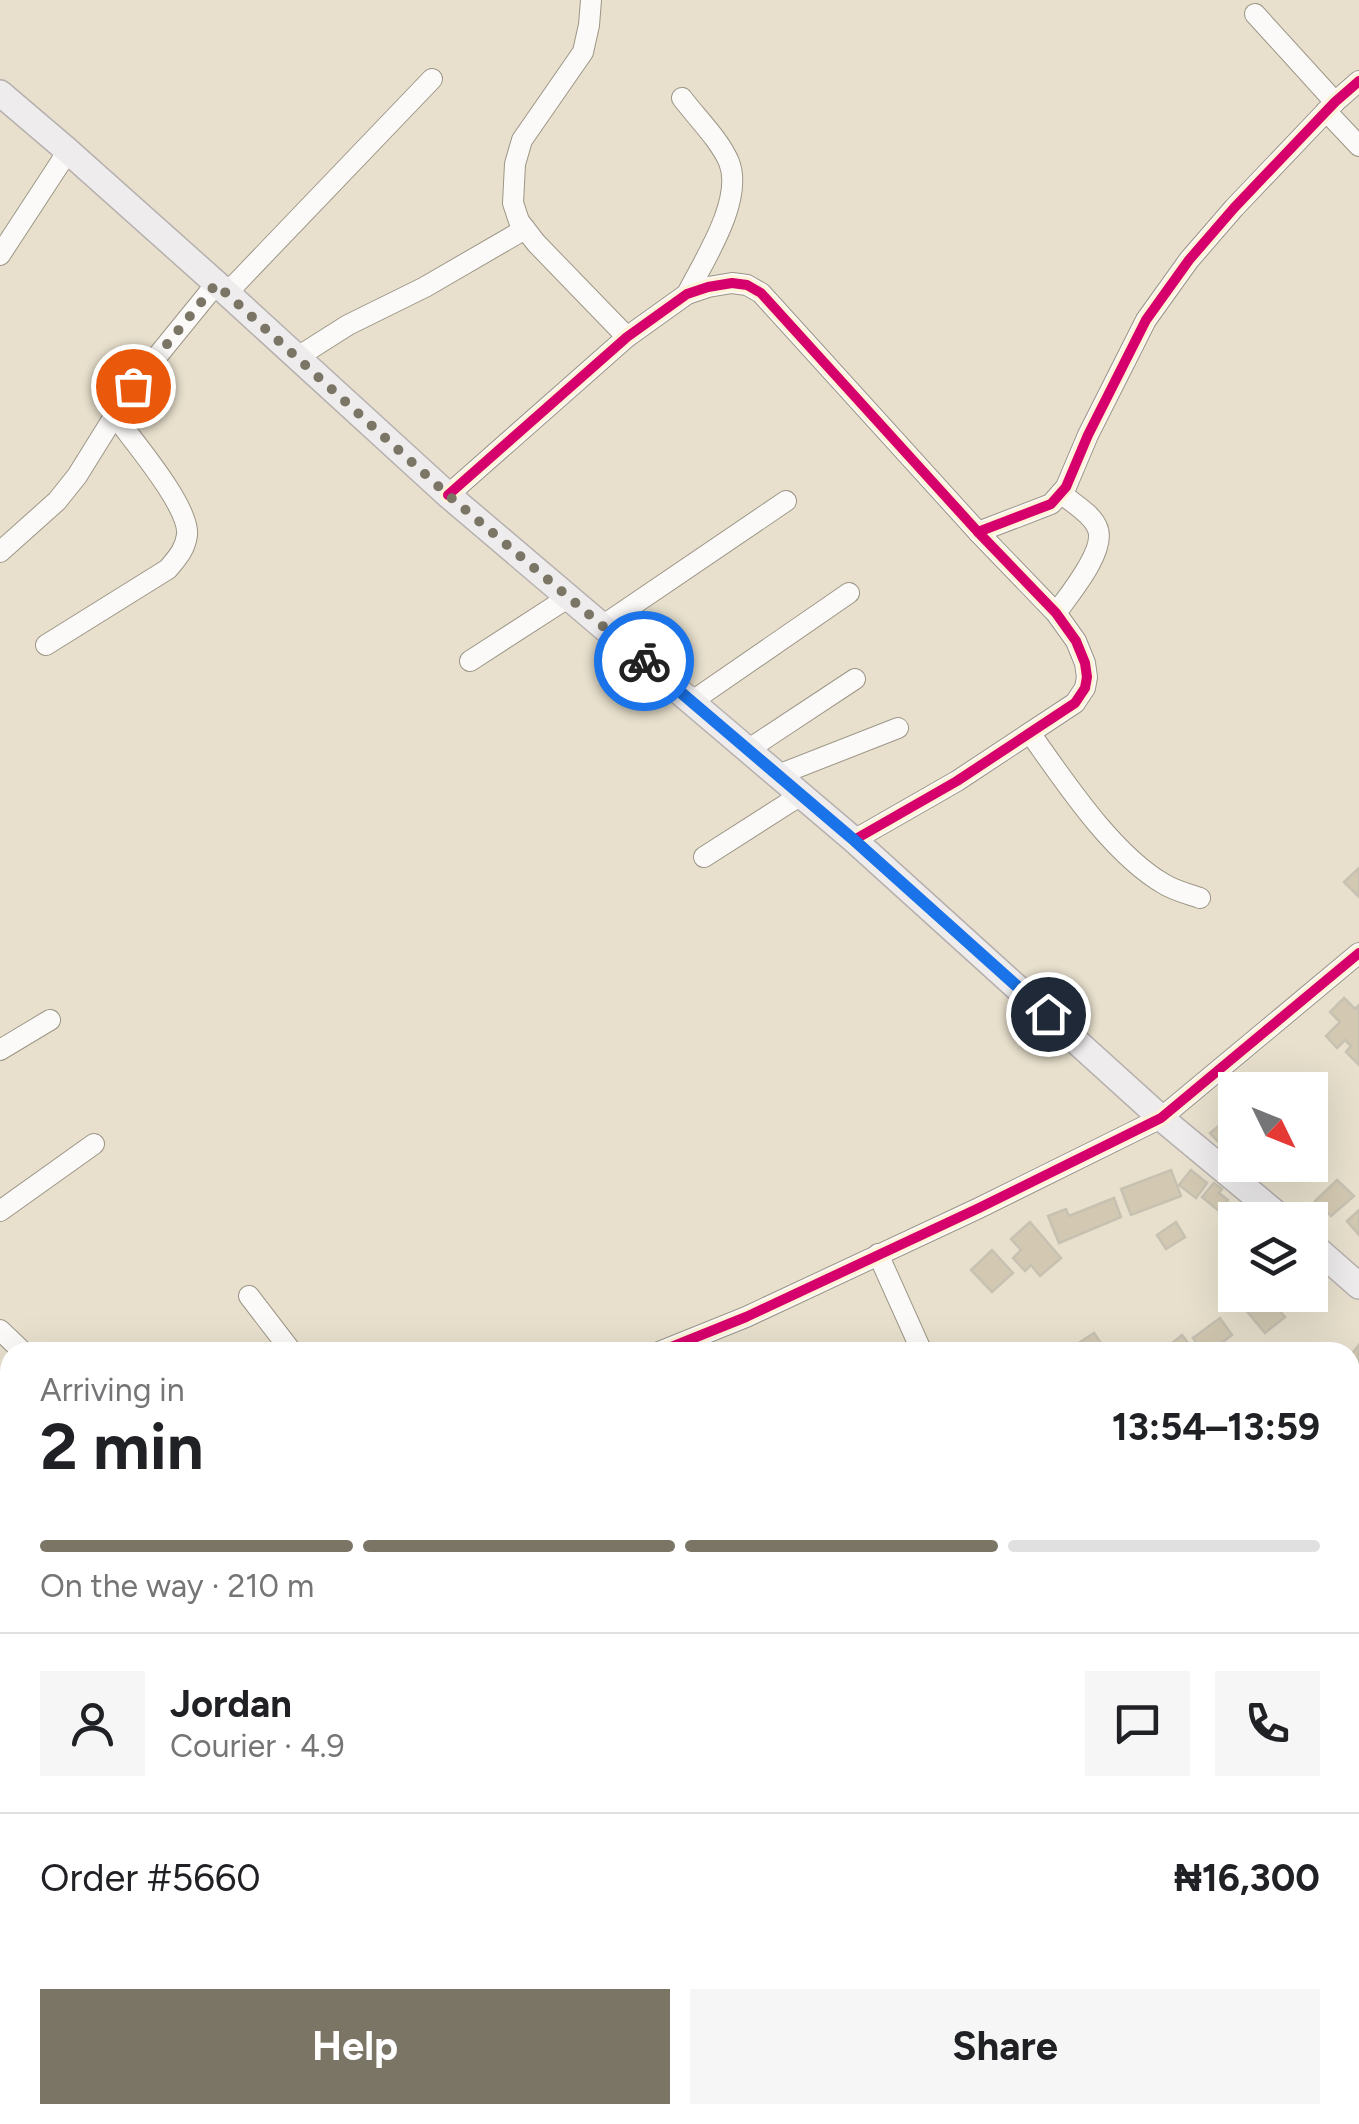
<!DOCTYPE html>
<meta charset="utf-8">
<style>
body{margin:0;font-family:Figtree,sans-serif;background:#f6f6f6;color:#202124;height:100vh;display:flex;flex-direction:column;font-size:38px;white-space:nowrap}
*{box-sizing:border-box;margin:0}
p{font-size:32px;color:#757577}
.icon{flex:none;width:55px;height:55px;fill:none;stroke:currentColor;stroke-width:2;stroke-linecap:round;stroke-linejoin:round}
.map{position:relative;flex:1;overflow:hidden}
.side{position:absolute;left:0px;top:1342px;width:1360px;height:782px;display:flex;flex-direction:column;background:#fff;border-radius:30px 30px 0 0;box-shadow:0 10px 40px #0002}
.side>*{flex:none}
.needle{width:65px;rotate:133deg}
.controls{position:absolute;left:1218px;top:1072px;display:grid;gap:20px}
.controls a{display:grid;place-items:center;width:110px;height:110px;border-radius:0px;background:#fff;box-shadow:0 10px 40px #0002;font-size:50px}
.pin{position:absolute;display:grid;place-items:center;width:85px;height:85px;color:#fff;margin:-42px;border:5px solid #fff;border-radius:50%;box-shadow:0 2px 10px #0007}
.courier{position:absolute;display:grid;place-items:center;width:100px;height:100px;margin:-50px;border:8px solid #1a73e8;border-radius:50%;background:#fff;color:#222;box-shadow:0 2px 12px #0007}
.overview em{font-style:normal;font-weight:700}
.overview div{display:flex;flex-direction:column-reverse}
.overview{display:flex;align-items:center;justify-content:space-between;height:170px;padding:0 40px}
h1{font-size:65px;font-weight:700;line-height:75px}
.bar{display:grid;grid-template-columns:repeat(4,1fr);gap:15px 10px;align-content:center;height:120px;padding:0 40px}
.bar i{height:12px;border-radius:8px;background:#e0e0e0}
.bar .current{background:#7b7566}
.bar p{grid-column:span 4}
.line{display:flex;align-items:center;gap:25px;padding:0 40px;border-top:2px solid #e0e0e0}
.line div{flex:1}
.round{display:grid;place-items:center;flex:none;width:105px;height:105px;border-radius:0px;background:#f6f6f6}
.cta{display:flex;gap:20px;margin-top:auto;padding:20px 40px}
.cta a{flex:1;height:115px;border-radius:0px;background:#7b7566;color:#fff;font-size:40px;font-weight:700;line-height:115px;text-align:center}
.cta a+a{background:#f6f6f6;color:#202124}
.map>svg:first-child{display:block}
.building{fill:#d3c9b2;stroke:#c7c1b2;stroke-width:2.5}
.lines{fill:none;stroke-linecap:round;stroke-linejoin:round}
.minor-casing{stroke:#9c9687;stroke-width:22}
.major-casing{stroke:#b6b0af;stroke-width:28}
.minor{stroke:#fcfaf8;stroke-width:20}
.major{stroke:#eeeced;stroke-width:25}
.cycleway-casing{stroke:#fef2d7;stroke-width:16}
.cycleway{stroke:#d6006c;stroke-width:10}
.done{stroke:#7b7566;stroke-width:10;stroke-dasharray:0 18}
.route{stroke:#1a73e8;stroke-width:12}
</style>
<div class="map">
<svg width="1359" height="2124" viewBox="0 0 1359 2124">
<rect width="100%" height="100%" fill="#e8e0cd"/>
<!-- building -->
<g class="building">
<polygon points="1359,868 1359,897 1344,882"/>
<polygon points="1344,998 1355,1009 1359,1005 1359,1065 1346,1052 1351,1046 1345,1040 1337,1048 1326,1036 1340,1022 1330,1012"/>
<polygon points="1227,1119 1235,1128 1235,1136 1223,1147 1210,1133"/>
<polygon points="1171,1170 1181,1196 1131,1215 1121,1189"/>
<polygon points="1191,1170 1207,1183 1196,1198 1179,1185"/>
<polygon points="1337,1180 1354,1196 1331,1216 1315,1201"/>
<polygon points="1214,1183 1222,1189 1219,1193 1228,1200 1219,1211 1202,1197"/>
<polygon points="1114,1198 1121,1217 1059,1243 1048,1216 1066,1209 1069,1216"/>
<polygon points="1359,1210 1359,1235 1347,1221"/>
<polygon points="1030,1222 1061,1258 1040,1276 1031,1265 1025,1271 1013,1258 1021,1250 1011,1239"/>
<polygon points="1176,1222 1185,1237 1166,1249 1157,1235"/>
<polygon points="992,1250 1013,1273 992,1292 971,1270"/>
<polygon points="1238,1295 1266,1295 1285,1317 1265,1333 1235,1297"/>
<polygon points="1220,1318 1232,1335 1210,1352 1204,1352 1193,1338"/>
<polygon points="1094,1333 1107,1352 1065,1352"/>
<polygon points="1182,1335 1195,1352 1198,1350 1200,1352 1161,1352"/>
<polygon points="1359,1345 1359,1367 1355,1372 1350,1368 1350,1356"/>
<polygon points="1350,1415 1359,1423 1359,1428 1350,1438"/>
<polygon points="1353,1625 1359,1632 1359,1661 1350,1651 1350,1627"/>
<polygon points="278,2115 308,2115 287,2124 281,2124"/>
</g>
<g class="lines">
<defs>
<g id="minor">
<polyline points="591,0 589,25 583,52 522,140 515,164 513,203 519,221 536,243 627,337"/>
<polyline points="1255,14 1335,102"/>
<path d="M682,98C697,118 719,139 729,162C744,200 704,260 687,294"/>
<polyline points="1326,111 1359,146"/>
<polyline points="0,255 68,151"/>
<polyline points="227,293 432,79"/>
<polyline points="296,358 348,325 425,287 525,229"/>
<polyline points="448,495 627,337 687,294 708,287 732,283 747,285 761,293 978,532 1056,613 1076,641 1085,663 1087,677 1085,688 1075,703 957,781 854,840"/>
<polyline points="978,532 1051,504 1066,487 1088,435 1146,320 1189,260 1234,208 1335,102 1359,81"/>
<polyline points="0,552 57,501 77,476 133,386 216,284"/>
<path d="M1056,613C1069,595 1108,549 1097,527C1091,513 1072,503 1061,493"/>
<polyline points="602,626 786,501"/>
<path d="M46,645L168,569C177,558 185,550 187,535C190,507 133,441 115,416"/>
<polyline points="470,661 569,597"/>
<polyline points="691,702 849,593"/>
<path d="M1030,733C1065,782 1112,854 1164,884C1175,891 1189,894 1200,898"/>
<polyline points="749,749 855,679"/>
<polyline points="778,775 898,728"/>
<polyline points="704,857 801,795"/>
<polyline points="0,1050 50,1020"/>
<polyline points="0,1211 94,1144"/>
<polyline points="878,1254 922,1352"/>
<polyline points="249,1296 292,1352"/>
<polyline points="0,1330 23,1352"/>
<polyline points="659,1352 746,1317 979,1208 1161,1118 1359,953"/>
<polyline points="1350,1546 1359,1538"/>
<polyline points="0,1633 10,1629"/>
<polyline points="0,1864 10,1874"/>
<polyline points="1024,2124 1030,2115"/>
</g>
<g id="major">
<polyline points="0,93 68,151 227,293 448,495 854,840 1161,1118 1284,1220"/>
<polyline points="1310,1243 1359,1286"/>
</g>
</defs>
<!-- minor casing -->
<use href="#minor" class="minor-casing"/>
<!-- major casing -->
<use href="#major" class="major-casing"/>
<!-- minor -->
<use href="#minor" class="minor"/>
<!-- major -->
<use href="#major" class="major"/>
<defs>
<g id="cycleway">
<polyline points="448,495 627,337 687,294 708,287 732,283 747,285 761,293 978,532 1056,613 1076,641 1085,663 1087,677 1085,688 1075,703 957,781 854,840"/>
<polyline points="978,532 1051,504 1066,487 1088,435 1146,320 1189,260 1234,208 1335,102 1359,81"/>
<polyline points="659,1352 746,1317 979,1208 1161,1118 1359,953"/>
</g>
</defs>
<!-- cycleway casing -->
<use href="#cycleway" class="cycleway-casing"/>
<!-- cycleway -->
<use href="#cycleway" class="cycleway"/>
</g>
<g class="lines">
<!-- done -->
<polyline class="done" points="133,386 216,284 448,495 644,661"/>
<!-- route -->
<polyline class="route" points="644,661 854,840 1048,1014"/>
</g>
</svg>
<div class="controls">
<a><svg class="needle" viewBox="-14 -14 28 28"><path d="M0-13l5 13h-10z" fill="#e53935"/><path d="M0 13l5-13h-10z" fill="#757577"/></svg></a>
<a><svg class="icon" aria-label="layers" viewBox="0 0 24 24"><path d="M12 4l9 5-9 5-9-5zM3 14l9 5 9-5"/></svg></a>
</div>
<div class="pin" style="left:133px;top:386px;background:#ea580c"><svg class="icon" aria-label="bag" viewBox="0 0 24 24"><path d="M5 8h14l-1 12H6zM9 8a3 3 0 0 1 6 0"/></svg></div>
<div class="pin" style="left:1048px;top:1014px;background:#1f2937"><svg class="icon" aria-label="home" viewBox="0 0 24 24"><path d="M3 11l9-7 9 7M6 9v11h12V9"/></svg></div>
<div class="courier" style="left:644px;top:661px"><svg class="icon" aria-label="bike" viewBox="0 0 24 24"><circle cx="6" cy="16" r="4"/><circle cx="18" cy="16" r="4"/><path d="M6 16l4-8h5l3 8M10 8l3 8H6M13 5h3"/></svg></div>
<section class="side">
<div class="overview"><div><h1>2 min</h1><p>Arriving in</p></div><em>13:54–13:59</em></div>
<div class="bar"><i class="current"></i><i class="current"></i><i class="current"></i><i></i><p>On the way · 210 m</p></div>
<div class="line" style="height:180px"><a class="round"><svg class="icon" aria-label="person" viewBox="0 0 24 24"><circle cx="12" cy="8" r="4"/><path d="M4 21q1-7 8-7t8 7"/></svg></a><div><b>Jordan</b><p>Courier · 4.9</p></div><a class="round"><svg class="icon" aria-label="chat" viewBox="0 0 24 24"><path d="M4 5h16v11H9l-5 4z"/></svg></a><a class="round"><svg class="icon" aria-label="phone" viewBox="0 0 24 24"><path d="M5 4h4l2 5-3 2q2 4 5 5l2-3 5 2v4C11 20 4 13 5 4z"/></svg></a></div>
<div class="line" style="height:130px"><div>Order #5660</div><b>₦16,300</b></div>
<div class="cta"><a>Help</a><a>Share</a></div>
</section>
</div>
